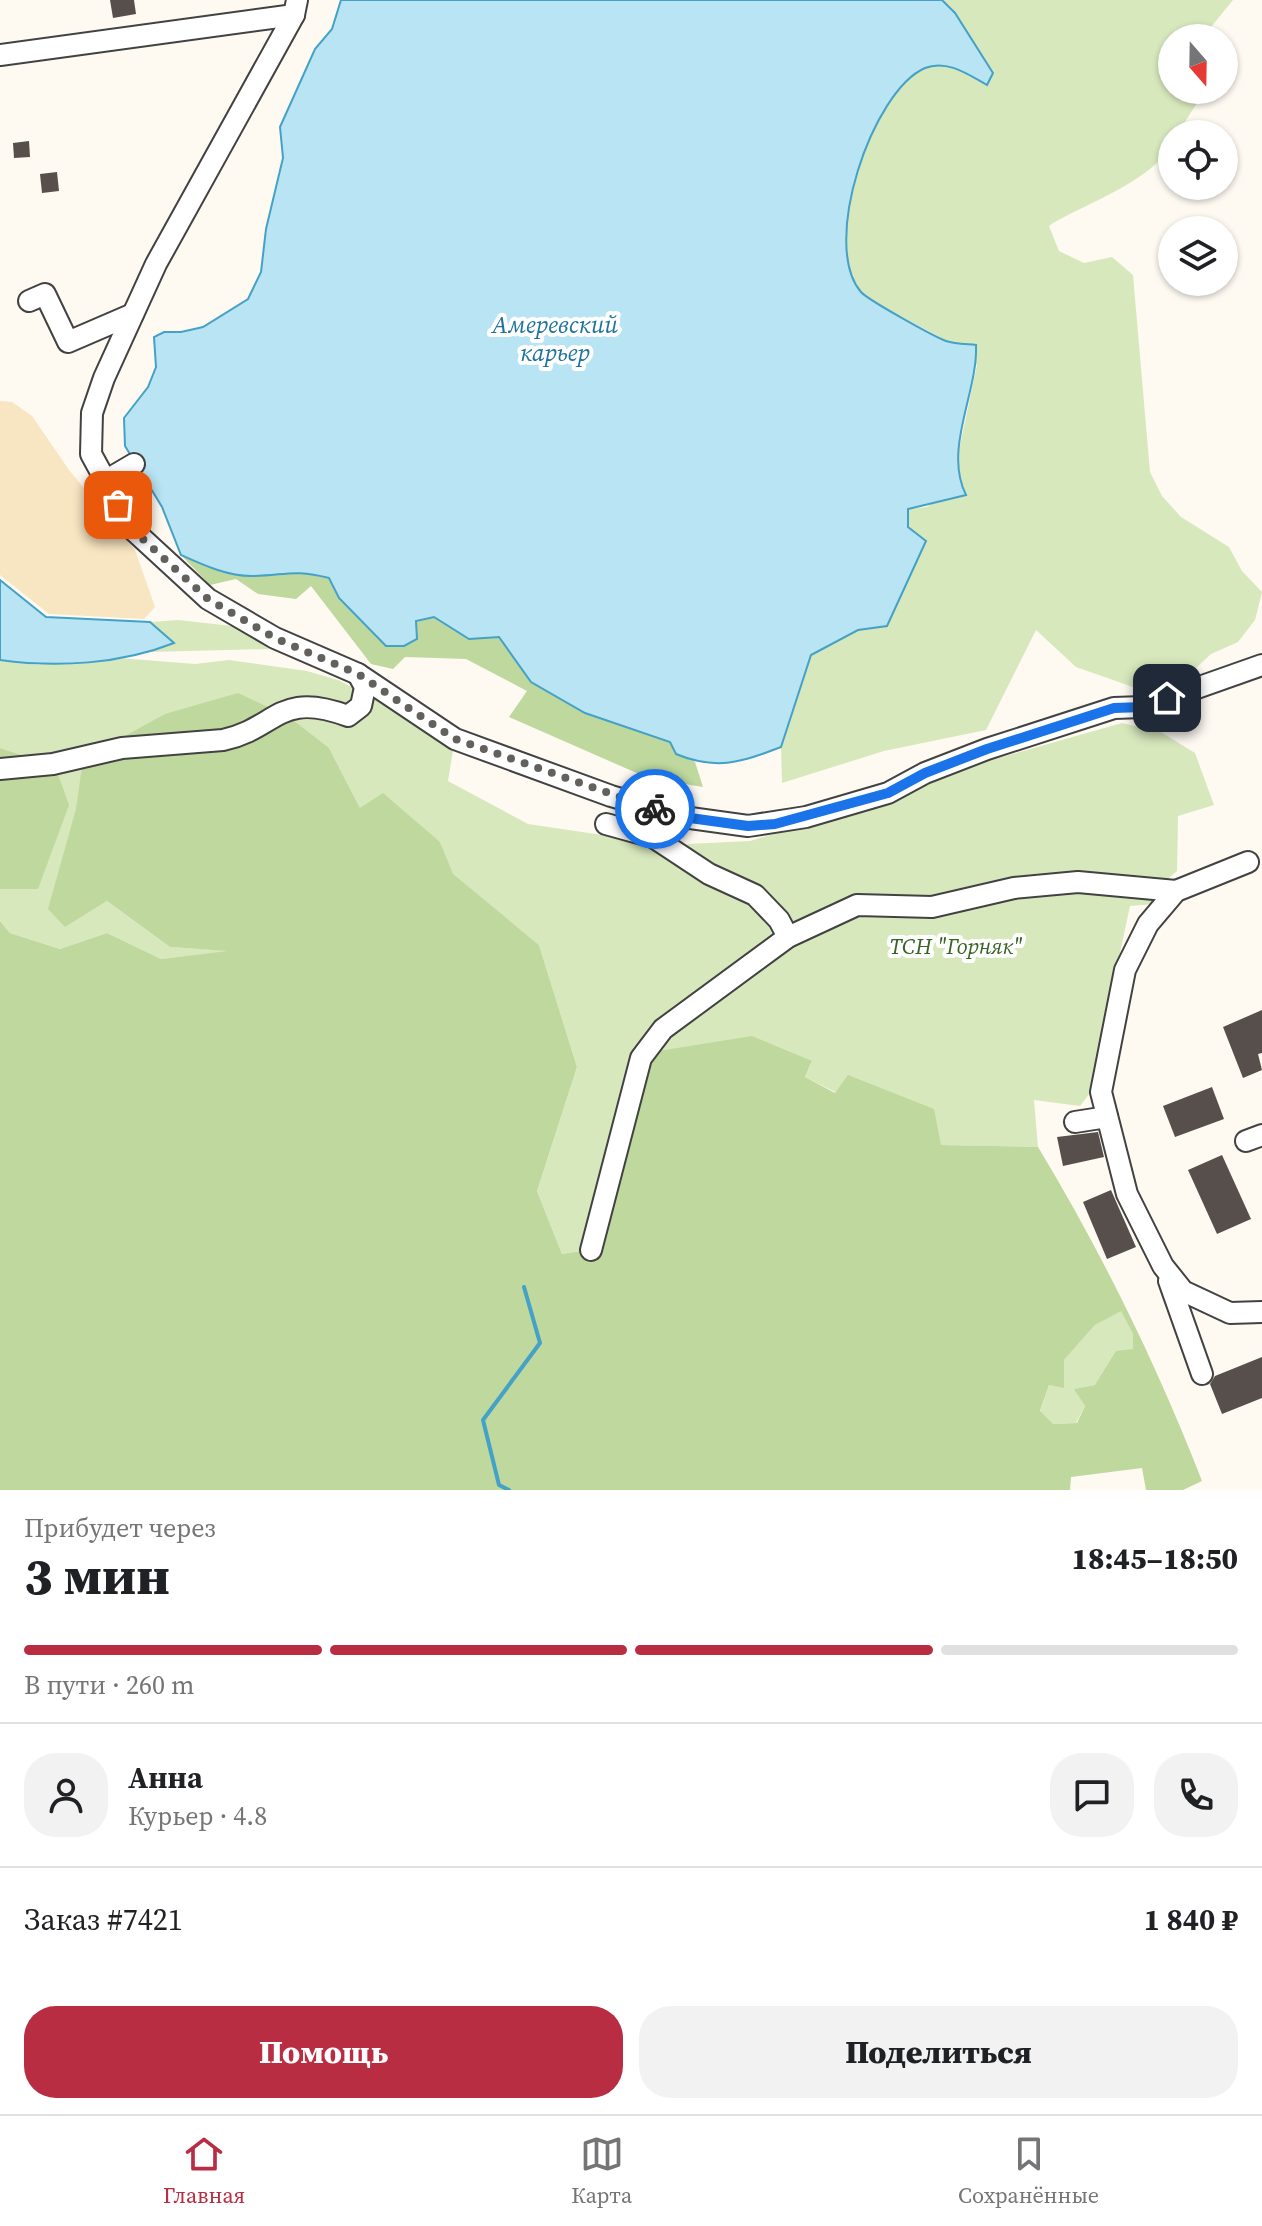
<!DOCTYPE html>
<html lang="ru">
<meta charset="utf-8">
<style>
body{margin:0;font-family:"Source Serif 4",serif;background:#f2f2f2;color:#202124;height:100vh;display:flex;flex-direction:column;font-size:30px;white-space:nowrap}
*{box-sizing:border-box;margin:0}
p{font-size:26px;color:#757577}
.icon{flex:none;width:44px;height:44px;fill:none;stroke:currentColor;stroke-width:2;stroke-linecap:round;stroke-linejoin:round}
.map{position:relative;height:1490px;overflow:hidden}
.sheet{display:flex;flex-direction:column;background:#fff;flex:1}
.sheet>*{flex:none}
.needle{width:52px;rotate:160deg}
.tools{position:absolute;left:1158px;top:24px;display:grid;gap:16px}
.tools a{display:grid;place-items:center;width:80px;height:80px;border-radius:50%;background:#fff;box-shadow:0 2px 6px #0004;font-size:40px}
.pin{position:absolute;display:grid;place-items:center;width:68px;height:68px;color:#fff;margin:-34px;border-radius:16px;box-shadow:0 4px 12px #0006}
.courier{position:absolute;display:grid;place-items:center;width:80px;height:80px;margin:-40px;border:6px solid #1a73e8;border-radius:50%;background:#fff;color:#222;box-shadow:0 2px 10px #0007}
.overview em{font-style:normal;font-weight:800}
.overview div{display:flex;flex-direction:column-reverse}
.overview{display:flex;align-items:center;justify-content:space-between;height:136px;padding:0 24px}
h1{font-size:52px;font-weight:800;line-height:60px}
.bar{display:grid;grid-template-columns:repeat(4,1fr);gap:12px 8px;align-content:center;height:96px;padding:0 24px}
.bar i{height:10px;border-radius:6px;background:#e0e0e0}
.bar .on{background:#b92d43}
.bar p{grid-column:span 4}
.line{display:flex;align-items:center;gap:20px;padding:0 24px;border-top:2px solid #e0e0e0}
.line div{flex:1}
.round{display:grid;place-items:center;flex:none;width:84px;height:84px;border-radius:32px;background:#f2f2f2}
.action{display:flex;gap:16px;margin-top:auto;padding:16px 24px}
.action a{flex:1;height:92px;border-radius:32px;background:#b92d43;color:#fff;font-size:32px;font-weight:800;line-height:92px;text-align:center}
.action a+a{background:#f2f2f2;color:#202124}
.tabs{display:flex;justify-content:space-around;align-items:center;height:112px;border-top:2px solid #e0e0e0;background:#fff;font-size:22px;color:#757577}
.tabs a{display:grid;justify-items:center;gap:4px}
.tabs .on{color:#b92d43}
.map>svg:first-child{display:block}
.green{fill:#d8e8bd}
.forest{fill:#bed89d;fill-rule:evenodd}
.sand{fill:#f8e5c1}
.water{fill:#b9e4f3;stroke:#44a1c7;stroke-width:2}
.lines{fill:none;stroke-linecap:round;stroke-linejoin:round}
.stream{stroke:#44a1c7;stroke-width:4}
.building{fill:#574f4c}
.minor-casing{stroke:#424242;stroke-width:24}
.minor{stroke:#fff;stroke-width:20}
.done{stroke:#63615e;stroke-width:8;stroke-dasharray:0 14.4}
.route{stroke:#1a73e8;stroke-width:10}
.labels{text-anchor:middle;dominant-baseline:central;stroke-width:8;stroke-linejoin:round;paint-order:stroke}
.park-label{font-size:22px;font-style:italic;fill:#376422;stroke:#fff}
.water-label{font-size:24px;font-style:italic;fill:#1e729b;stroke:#fff}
</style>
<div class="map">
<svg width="1262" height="1490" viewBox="0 0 1262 1490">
<rect width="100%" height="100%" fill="#fefaf2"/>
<!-- green -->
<g class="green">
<path d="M942,0H1233L1202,38H1172V90H1200L1199,100L1177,134H1172C1172,175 1078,206 1049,226L1059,251L1084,263L1112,257L1133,275L1150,472L1162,496L1181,517L1229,547L1242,571L1262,592L1255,620L1238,642L1211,654L1164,698L1076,667L1036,630L986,730L884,751L782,783L781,747L811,655L858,629L908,527V509L927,507L960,483L958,455L977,365C966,357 955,346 943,339C927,329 868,302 860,290C854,282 847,266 846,256C838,208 877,88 925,68C947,59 968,75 987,85L993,73L955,13Z"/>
<polygon points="178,620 241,627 271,649 150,652 174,643 150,622"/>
<polygon points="119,658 195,664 229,660 307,671 338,680 455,739 448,781 528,824 609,836 688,858 687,844 750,841 891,799 988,761 1122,723 1161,732 1195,753 1214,805 1178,816 1177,871 1158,888 1154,904 1130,906 1090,1093 1080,1106 1034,1100 1038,1147 941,1145 805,1077 812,1062 594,1249 562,1254 537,1191 577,1067 539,945 452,874 440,842 360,808 329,748 83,759 66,926 107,901 170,947 235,951 161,959 107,933 60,949 10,933 0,921 0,889 38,889 55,766 0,748 0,660 38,665"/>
<polygon points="1121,1310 1133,1334 1133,1349 1095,1385 1075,1389 1085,1406 1076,1423 1052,1424 1040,1412 1049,1385 1064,1387 1064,1360 1095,1325"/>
</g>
<!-- forest -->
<g class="forest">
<path d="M181,555C203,565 229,577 254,576C287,575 295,569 329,579L339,598L416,621L435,616L469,639L499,637L531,682L585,713L670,742L676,754L695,762L703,787L648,778L509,717L527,691L466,659L405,657L393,669L371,664L311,586L296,599L258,594L236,579L210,585Z"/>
<path d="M238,693L289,717L329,748L360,808L383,793L440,842L453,874L539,945L577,1067L537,1191L562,1254L594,1249L646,1053L752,1036L812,1061L805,1077L835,1093L848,1075L934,1109L941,1145L1038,1147C1102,1253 1157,1365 1202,1481L1183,1490H1146L1142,1468L1071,1477L1070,1490H0V921L10,933L60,949L107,933L161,959L228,951L170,947L107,901L65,927L48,909L76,809L83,759L165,714ZM1121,1311L1133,1334V1349L1116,1351L1095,1385L1074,1389L1085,1406L1077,1423L1053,1424L1040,1411L1049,1385L1064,1388V1360L1095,1325Z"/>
<polygon points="0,748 55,766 69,805 38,889 0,889"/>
</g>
<!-- sand -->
<polygon class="sand" points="0,401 12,402 32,416 69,470 135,550 155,607 144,619 49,614 0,575"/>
<!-- water -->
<g class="water">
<path d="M341,0H942L955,13L993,73L987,85C969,75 947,59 925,68C872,91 820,245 861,292C868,300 933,336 946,341C955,344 966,344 976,345C978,393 943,449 966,495L908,509V527L926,541L887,626L858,630L811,655L781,747C742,762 717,771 676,754L670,742L585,713L531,682L499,637L469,639L434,617L416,621L417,639L404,646H386L339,598L329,578C294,569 287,575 254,576C229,577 203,565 181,555L162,507L125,446L124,418L148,387L156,367L154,337L164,332H181L203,327L248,299L261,272L266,229L283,158L280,127L315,49L332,29Z"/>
<path d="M0,580L46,617L150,622L174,643C121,664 57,668 0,660Z"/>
</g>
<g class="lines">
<!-- stream -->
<polyline class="stream" points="509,1490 499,1485 483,1420 540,1343 524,1287"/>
</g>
<!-- building -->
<g class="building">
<polygon points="110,0 134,0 136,14 113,18"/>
<polygon points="29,141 30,157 14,158 13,143"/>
<polygon points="57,172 59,191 42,193 40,174"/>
<polygon points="1262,1010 1262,1053 1258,1054 1262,1070 1243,1078 1223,1027"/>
<polygon points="1212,1087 1224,1119 1175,1137 1163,1106"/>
<polygon points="1098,1132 1104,1157 1063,1166 1057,1137"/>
<polygon points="1222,1155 1251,1219 1217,1234 1188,1170"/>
<polygon points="1111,1190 1136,1247 1107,1259 1083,1202"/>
<polygon points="1262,1357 1262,1398 1222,1414 1210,1384 1215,1376"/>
</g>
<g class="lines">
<defs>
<g id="minor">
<polyline points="297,0 294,15 156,264 104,378 92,413 91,454 132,529 208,599 275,638 358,674 455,739 611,796 683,817 748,826 806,817 888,793 925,773 987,749 1114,708 1143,707 1262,665"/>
<polyline points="0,55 294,15"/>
<polyline points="29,301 45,294 68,342 133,314"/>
<polyline points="105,481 134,464"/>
<path d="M0,769L53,764L122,748L223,740C278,728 278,690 348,716L361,706L365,687L358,674"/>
<polyline points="606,824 653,837 709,874 755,895 779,920 788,937"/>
<polyline points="1248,862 1176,891 1148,924 1125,970 1101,1092 1127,1194 1163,1266 1183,1291 1230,1313 1262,1312"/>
<polyline points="1075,1122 1107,1117"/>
<polyline points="1246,1141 1262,1135"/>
<polyline points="591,1250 641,1058 663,1029 788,937 857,905 932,907 1014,888 1078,882 1176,891"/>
<polyline points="1169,1281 1202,1374"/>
</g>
</defs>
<!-- minor casing -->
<use href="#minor" class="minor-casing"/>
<!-- minor -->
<use href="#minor" class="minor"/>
</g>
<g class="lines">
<!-- done -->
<polyline class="done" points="118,505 132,529 208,599 275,638 358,674 455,739 655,809"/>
<!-- route -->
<polyline class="route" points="655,809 683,817 748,826 775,824 888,793 925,773 987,749 1114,708 1143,707 1167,698"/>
</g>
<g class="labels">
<!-- park labels -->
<g class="park-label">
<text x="956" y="946">ТСН "Горняк"</text>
</g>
<!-- water labels -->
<g class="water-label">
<text x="555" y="324">Амеревский<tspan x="555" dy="28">карьер</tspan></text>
</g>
</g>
</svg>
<div class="tools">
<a><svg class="needle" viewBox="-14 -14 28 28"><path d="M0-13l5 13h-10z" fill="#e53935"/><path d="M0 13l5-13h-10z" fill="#757577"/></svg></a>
<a><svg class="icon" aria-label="locate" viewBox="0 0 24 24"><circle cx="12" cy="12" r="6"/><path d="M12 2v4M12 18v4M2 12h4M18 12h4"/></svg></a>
<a><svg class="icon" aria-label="layers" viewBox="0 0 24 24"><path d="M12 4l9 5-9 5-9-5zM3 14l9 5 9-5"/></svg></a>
</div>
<div class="pin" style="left:118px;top:505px;background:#ea580c"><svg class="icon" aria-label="bag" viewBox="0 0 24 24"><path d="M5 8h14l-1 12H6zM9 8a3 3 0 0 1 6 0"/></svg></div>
<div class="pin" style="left:1167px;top:698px;background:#1f2937"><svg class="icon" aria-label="home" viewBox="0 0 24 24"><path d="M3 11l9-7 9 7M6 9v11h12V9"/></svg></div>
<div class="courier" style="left:655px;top:809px"><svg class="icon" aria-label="bike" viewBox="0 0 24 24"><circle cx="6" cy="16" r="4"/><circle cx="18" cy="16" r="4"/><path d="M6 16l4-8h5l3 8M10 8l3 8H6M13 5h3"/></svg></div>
</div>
<section class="sheet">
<div class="overview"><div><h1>3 мин</h1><p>Прибудет через</p></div><em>18:45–18:50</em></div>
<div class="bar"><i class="on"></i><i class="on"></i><i class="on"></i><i></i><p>В пути · 260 m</p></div>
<div class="line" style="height:144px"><a class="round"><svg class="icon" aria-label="person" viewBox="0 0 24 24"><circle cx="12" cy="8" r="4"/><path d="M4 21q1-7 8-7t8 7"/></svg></a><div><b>Анна</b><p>Курьер · 4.8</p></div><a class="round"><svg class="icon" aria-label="chat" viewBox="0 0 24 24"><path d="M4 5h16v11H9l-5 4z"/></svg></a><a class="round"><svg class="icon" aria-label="phone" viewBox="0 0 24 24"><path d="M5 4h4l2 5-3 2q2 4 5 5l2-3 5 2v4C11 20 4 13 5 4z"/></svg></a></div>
<div class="line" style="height:104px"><div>Заказ #7421</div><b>1 840 ₽</b></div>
<div class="action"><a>Помощь</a><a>Поделиться</a></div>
</section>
<nav class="tabs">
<a class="on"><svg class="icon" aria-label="home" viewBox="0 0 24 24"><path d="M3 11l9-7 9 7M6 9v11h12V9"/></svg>Главная</a>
<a><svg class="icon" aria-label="map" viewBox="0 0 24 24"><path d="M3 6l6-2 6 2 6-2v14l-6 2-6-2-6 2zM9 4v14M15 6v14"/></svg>Карта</a>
<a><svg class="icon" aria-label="saved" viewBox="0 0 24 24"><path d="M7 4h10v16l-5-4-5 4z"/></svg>Сохранённые</a>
</nav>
